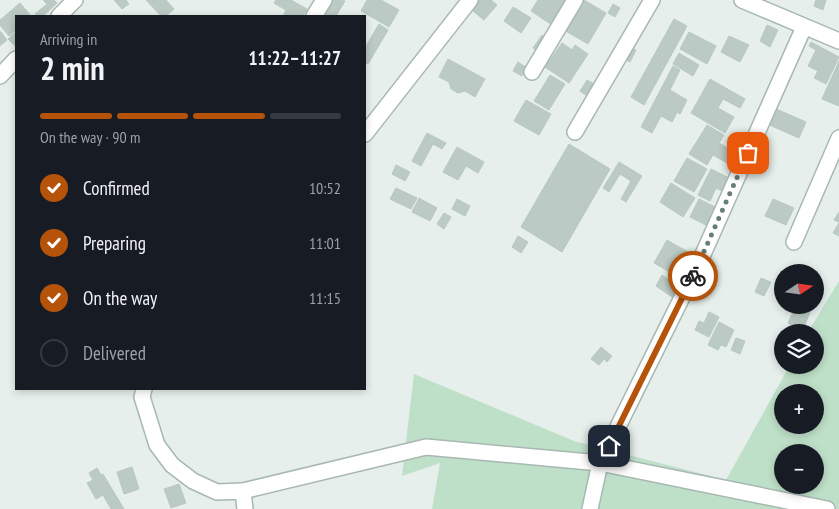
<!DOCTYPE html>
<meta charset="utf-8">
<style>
body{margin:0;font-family:"PT Sans Narrow",sans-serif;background:#20242c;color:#f1f3f6;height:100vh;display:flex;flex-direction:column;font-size:19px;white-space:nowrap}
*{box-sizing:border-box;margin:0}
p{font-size:16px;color:#9ea1a6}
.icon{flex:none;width:28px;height:28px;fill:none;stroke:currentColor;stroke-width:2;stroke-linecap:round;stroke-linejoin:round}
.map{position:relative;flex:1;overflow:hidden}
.side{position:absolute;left:15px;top:15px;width:351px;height:375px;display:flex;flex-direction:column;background:#171b24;border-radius:0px;box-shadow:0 2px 8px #0003}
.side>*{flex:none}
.needle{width:32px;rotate:77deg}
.tools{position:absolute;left:774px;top:264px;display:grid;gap:10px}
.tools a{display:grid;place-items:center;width:50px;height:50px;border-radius:50%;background:#171b24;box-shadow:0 2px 8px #0003;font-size:25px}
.pin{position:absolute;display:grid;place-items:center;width:42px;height:42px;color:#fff;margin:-21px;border-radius:10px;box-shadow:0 2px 8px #0006}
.courier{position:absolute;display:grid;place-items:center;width:50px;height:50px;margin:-25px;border:4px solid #b45309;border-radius:50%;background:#fff;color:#222;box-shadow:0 1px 6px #0007}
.head em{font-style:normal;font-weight:700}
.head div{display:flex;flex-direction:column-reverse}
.head{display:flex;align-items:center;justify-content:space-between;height:85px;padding:0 25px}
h1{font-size:32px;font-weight:700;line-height:38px}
.bar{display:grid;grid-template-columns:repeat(4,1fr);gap:8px 5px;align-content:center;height:60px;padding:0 25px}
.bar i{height:6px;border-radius:4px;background:#363941}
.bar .current{background:#b45309}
.bar p{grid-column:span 4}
ol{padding:0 25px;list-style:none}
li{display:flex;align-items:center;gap:15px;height:55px}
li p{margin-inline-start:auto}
li .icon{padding:5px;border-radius:50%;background:#b45309;color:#fff;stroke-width:4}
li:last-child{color:#9ea1a6}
li i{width:28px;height:28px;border:2px solid #363941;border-radius:50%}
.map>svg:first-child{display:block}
.green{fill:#bfe0c8;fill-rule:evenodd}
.building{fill:#bbcac4;stroke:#b8c9c2}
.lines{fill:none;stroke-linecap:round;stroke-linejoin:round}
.minor-casing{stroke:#a8b8b2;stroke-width:18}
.tertiary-casing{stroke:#a8b8b2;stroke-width:18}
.minor{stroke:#fff;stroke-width:15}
.tertiary{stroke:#fff;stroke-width:15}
.done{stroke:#687f78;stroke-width:5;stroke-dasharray:0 9}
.route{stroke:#b45309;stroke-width:6}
</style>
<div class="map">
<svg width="839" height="509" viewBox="0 0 839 509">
<rect width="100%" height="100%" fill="#e6efeb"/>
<!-- green -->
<path class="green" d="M839,281V509H432L440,463L402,476L414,374L574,441L726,480L790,365H815V332H808ZM782,392H815V425H782ZM782,452H815V485H782Z"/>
<!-- building -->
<g class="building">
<polygon points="43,0 54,0 57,3 43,16 38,16 35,14 47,4"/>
<polygon points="114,0 126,0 129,4 122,9"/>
<polygon points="146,0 166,0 174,9 166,16 161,16"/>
<polygon points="276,0 291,0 307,9 303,16 283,16 286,10 274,3"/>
<polygon points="333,0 345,1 336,16 324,16"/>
<polygon points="367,0 381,0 399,10 389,27 361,11"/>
<polygon points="474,0 491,0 497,5 484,20 468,7"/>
<polygon points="538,0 573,0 555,27 531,11"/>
<polygon points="582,0 584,0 606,13 588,44 564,30"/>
<polygon points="816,0 826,0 823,10 814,6"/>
<polygon points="20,3 31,16 16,16 16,30 9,36 0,25 0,20"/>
<polygon points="613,4 620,8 615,17 608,13"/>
<polygon points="513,7 531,18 521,33 504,21"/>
<polygon points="674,19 687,26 644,105 631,97"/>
<polygon points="379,24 388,30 368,64 365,63 365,48"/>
<polygon points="767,25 778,30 770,47 760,41"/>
<polygon points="0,31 7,40 0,46"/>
<polygon points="16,32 16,47 8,39"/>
<polygon points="689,32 716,46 707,64 680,49"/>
<polygon points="542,35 549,40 541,53 533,48"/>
<polygon points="729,36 749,45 740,62 721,52"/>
<polygon points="811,42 839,57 826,84 814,78 818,71 808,66 816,50 809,46"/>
<polygon points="562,43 572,50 575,45 588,54 569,83 545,67"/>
<polygon points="630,47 636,50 630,62 624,59"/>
<polygon points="679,53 699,65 693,76 673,64"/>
<polygon points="448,59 485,79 475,97 465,91 458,93 451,89 449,82 439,77"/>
<polygon points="839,61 839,106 822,99"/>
<polygon points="518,62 527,68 522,76 513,71"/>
<polygon points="673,66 680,70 670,90 687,100 680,114 677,112 672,122 661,116 652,133 641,127"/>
<polygon points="550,75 565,84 549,110 534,101"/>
<polygon points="710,79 745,99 740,108 723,99 718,108 734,117 725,133 691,113"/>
<polygon points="587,80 594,84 587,96 580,91"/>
<polygon points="526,100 551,114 539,135 514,121"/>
<polygon points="774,108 806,122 799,138 767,124"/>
<polygon points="707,125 724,135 719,143 743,157 736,168 713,155 707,165 689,154"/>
<polygon points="427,133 446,143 442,149 433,144 421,166 412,161"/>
<polygon points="569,144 610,169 562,252 521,227"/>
<polygon points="457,147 484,162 478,173 466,166 458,180 443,172"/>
<polygon points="687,158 707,169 694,192 674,181"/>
<polygon points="619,162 642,176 626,202 621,199 631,181 620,174 609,192 603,188"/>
<polygon points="396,165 410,172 405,181 392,174"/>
<polygon points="711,169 735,181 728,194 716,188 710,201 698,195"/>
<polygon points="671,183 695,198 683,217 660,202"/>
<polygon points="396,188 417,198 411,209 390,199"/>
<polygon points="419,198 437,208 430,221 412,212"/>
<polygon points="457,199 470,206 465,216 452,209"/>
<polygon points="699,199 717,208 708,226 690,217"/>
<polygon points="773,199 794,208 786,225 765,216"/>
<polygon points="839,212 839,222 834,220"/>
<polygon points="444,213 451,217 444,229 437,224"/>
<polygon points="839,223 839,236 833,233"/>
<polygon points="518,236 528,242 521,253 512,247"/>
<polygon points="667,240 688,252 675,275 654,263"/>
<polygon points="662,275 682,289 675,299 656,286"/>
<polygon points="761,278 771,282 764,296 755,292"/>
<polygon points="796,305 808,305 812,307 803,330 788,323"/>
<polygon points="709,312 719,317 709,337 695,330 699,321 704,323"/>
<polygon points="719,322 734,330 726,347 721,345 718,350 708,345"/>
<polygon points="736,338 745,341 740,354 731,350"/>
<polygon points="601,347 612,356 607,362 604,359 599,365 591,359"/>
<polygon points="132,467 139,489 124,494 117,472"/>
<polygon points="97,468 101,475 103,474 124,509 111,509 103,495 96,499 87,483 93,480 89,473"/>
<polygon points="179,484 186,503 171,508 164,489"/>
</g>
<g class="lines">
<defs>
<g id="minor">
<polyline points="742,0 839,41"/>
<polyline points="314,16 324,0"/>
<polyline points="532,72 575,0"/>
<polyline points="575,132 652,0"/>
<polyline points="365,134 470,0"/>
<polyline points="794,242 839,138"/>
<polyline points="144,389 142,397 157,445 172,465 193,481 217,492 243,491 245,509"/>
<polyline points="243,491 426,447 600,463 827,509"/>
<polyline points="590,509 600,463 700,261 804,27"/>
</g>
<g id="tertiary">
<polyline points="59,16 75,0"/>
<polyline points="0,76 16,59"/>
</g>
</defs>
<!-- minor casing -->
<use href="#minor" class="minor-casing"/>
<!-- tertiary casing -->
<use href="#tertiary" class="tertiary-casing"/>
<!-- minor -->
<use href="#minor" class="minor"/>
<!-- tertiary -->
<use href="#tertiary" class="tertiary"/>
</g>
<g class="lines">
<!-- done -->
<polyline class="done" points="693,276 748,153"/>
<!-- route -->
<polyline class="route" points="609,446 693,276"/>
</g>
</svg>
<div class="tools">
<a><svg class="needle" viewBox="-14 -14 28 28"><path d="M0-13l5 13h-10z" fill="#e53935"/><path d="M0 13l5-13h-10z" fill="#9ea1a6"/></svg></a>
<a><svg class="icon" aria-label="layers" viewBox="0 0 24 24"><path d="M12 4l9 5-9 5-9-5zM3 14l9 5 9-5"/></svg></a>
<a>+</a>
<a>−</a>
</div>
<div class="pin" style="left:748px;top:153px;background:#ea580c"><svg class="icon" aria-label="bag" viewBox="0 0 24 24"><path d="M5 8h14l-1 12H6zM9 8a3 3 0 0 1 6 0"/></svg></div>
<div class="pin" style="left:609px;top:446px;background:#1f2937"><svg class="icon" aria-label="home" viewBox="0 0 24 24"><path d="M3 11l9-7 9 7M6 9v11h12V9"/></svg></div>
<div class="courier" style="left:693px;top:276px"><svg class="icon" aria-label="bike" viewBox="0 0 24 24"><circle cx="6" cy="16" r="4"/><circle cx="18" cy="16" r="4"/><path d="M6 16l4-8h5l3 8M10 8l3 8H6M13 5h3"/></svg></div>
<section class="side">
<div class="head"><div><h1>2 min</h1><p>Arriving in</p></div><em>11:22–11:27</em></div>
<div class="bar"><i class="current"></i><i class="current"></i><i class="current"></i><i></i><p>On the way · 90 m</p></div>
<ol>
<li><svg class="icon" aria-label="check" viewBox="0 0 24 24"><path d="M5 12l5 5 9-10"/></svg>Confirmed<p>10:52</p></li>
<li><svg class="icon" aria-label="check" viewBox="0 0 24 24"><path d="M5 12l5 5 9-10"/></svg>Preparing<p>11:01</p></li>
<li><svg class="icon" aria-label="check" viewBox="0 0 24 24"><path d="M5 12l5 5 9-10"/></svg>On the way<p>11:15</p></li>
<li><i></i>Delivered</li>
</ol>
</section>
</div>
